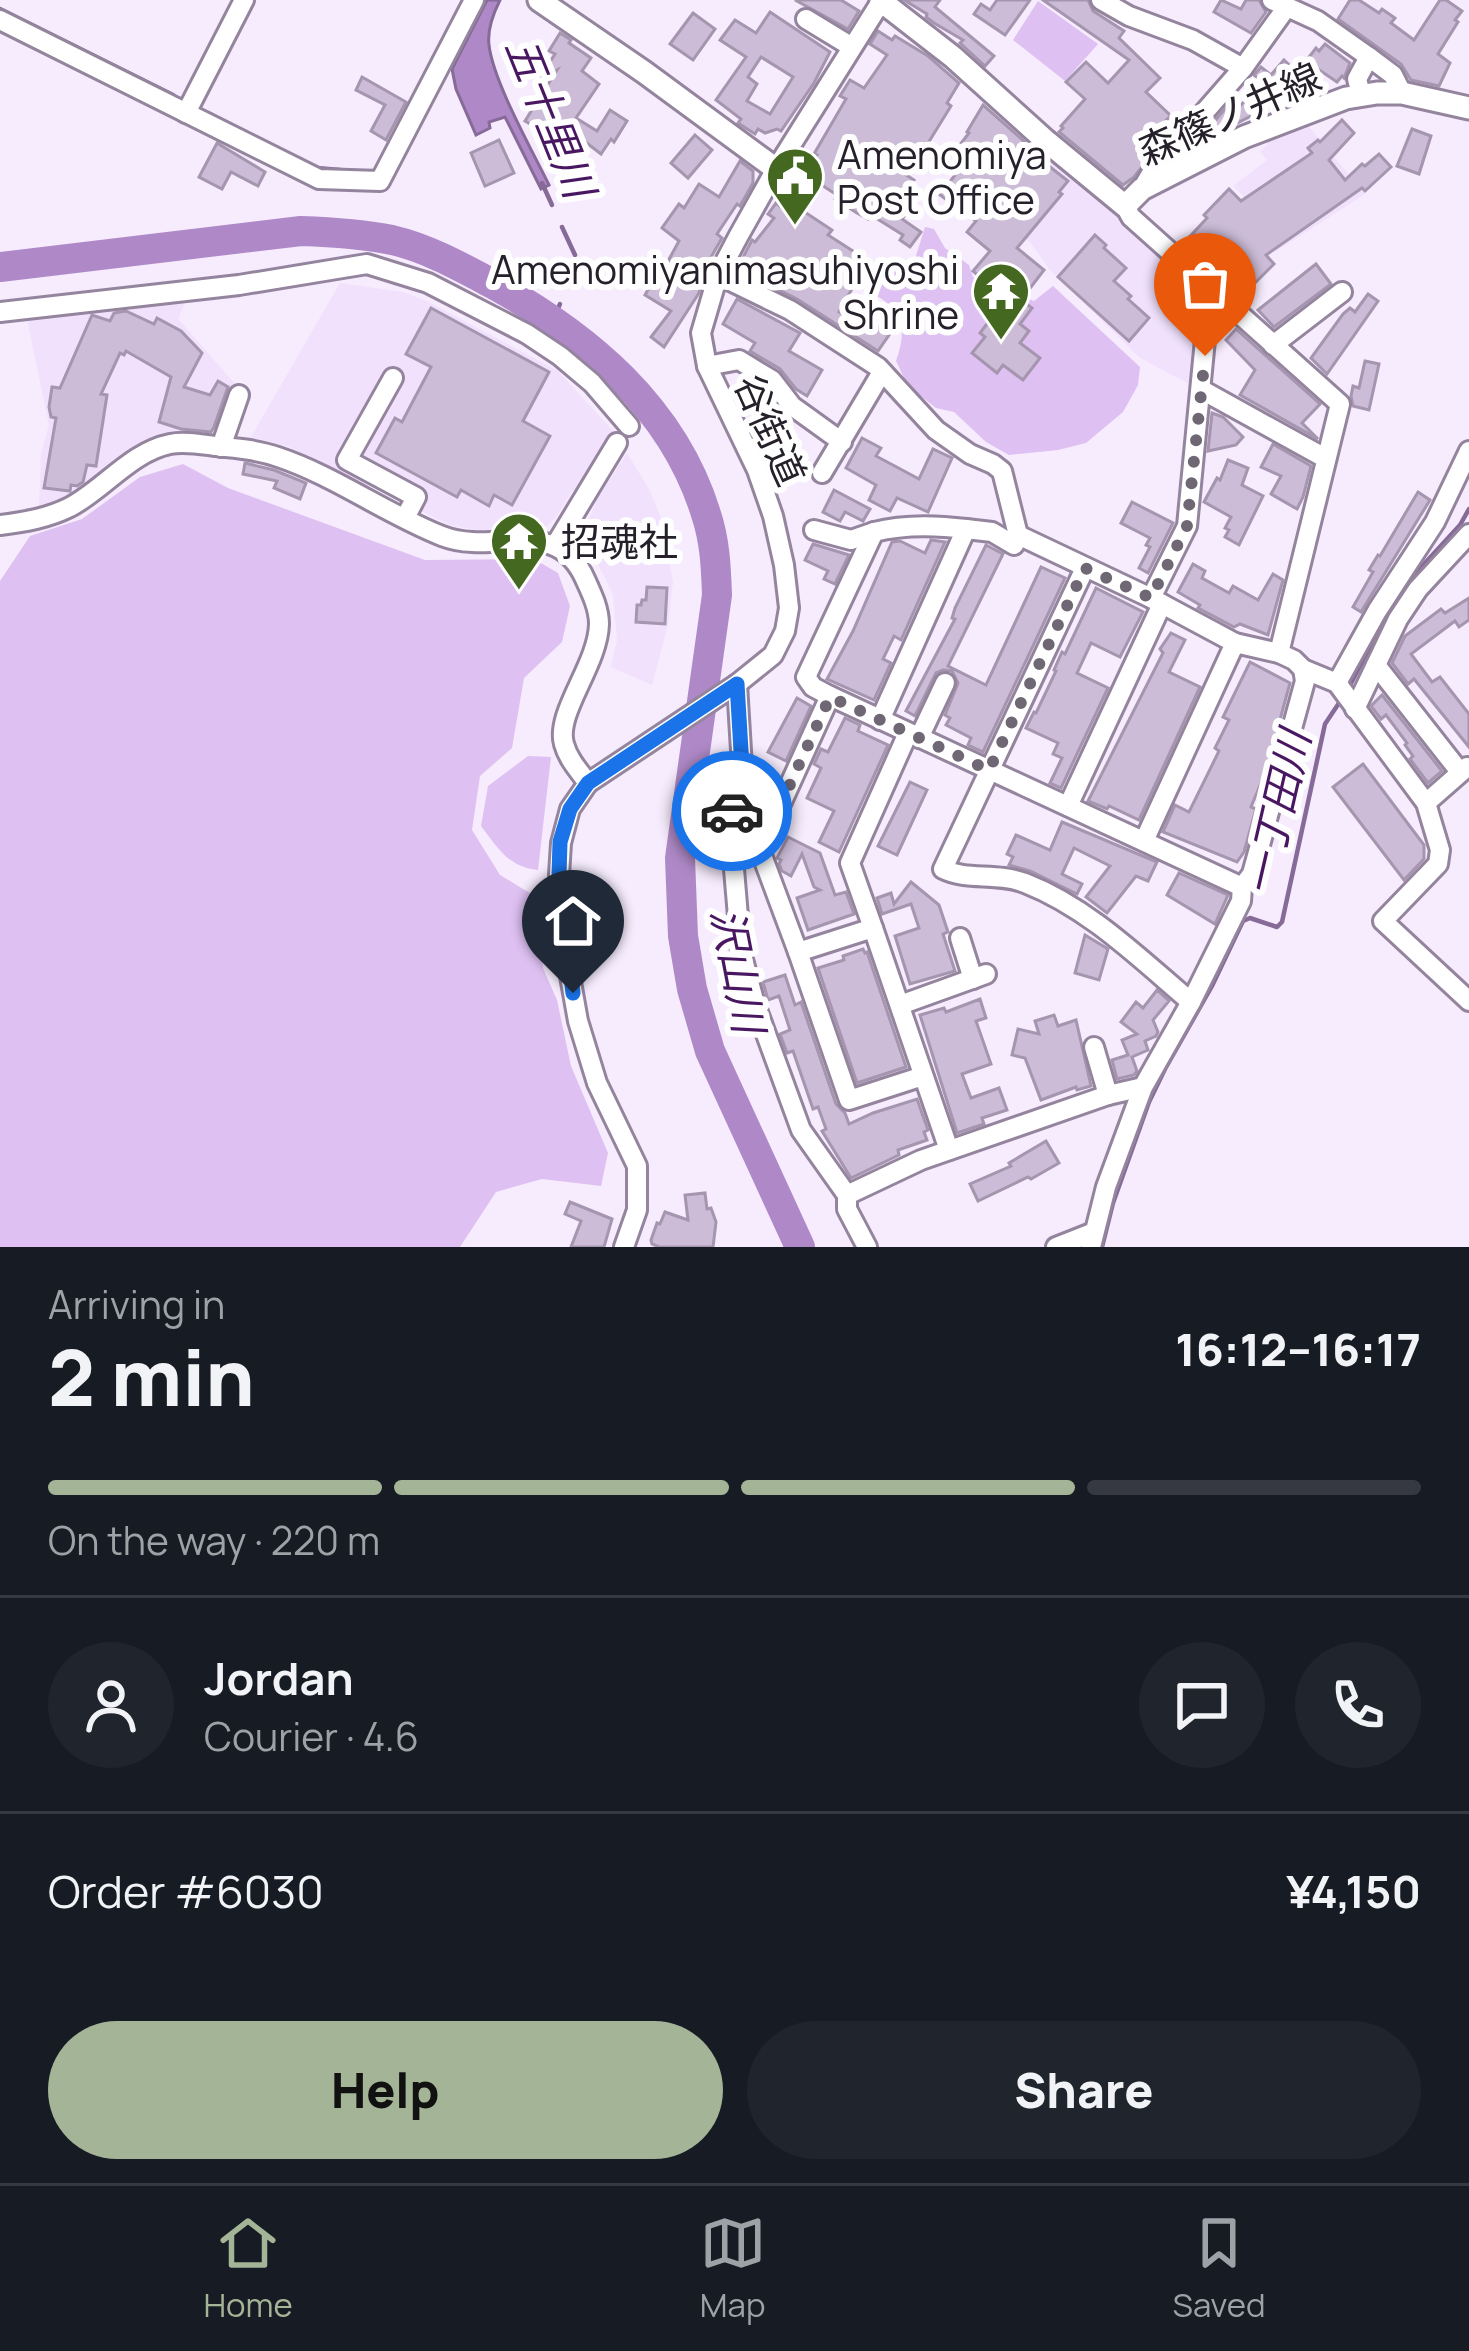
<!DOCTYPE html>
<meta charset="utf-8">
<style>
body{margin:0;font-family:Manrope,"Noto Sans JP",sans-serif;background:#20242c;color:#f1f3f6;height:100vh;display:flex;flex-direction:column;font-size:45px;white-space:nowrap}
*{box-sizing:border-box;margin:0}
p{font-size:39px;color:#9ea1a6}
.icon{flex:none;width:66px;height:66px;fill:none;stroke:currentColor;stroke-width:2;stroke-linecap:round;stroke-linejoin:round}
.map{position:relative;height:1247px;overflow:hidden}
.side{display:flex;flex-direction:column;background:#171b24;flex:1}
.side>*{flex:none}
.pin{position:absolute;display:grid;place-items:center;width:102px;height:102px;color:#fff;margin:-123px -51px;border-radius:50% 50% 50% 0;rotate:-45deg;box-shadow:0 0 12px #0007}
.pin .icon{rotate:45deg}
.courier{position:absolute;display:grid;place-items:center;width:120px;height:120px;margin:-60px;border:9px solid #1a73e8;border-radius:50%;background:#fff;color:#222;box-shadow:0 3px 15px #0007}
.overview em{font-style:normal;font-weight:800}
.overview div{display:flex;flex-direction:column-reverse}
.overview{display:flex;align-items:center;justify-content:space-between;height:204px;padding:0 48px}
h1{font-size:78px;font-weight:800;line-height:90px}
.bar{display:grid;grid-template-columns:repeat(4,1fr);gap:18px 12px;align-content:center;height:144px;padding:0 48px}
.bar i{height:15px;border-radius:9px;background:#363941}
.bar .current{background:#a4b496}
.bar p{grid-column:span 4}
.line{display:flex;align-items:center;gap:30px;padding:0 48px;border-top:3px solid #363941}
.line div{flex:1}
.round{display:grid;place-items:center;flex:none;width:126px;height:126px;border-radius:63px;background:#20242c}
.button{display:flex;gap:24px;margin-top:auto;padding:24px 48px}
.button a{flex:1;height:138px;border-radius:72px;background:#a4b496;color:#111;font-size:48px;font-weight:800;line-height:138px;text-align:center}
.button a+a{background:#20242c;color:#f1f3f6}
.dock{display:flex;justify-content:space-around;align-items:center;height:168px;border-top:3px solid #363941;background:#171b24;font-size:33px;color:#9ea1a6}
.dock a{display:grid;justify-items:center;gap:6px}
.dock .current{color:#a4b496}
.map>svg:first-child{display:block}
.built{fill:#f1e1fd}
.green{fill:#dec1f2}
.water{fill:#af89c7;stroke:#866a98;stroke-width:3}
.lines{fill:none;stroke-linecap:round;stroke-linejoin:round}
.stream{stroke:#866a98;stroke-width:4.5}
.river{stroke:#af89c7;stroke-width:30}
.building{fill:#ccbcd7;stroke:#a595af;stroke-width:3;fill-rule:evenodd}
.minor-casing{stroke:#94849e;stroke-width:24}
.major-casing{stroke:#94849e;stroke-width:27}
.minor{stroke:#fff;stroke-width:18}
.major{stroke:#fff;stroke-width:21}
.done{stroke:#6f6774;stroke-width:12;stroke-dasharray:0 21.6}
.route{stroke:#1a73e8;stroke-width:15}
.labels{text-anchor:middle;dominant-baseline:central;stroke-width:12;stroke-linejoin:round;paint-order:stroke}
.street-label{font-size:39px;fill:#26202a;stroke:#fefefe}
.poi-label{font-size:39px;fill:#26202a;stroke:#fefefe;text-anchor:start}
.water-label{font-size:42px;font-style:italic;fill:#491762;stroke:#fefefe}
</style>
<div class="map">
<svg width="1469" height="1247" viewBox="0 0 1469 1247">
<rect width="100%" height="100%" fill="#f6ecfd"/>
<!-- built -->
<g class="built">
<polygon points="1306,123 1365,194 1275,252 1246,199 1233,186 1267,160 1260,152 1268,144 1261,139"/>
<polygon points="1038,143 1200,284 1207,301 1197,388 1140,358 1050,270 1030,242 984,207"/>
<polygon points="340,283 403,292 429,302 558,371 613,431 578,487 572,491 556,517 546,527 480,531 450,525 287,446 251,437"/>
<polygon points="187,297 178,319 236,385 216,433 209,439 172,434 138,446 111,463 77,493 39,507 41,454 49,425 26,314"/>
<polygon points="627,453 649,489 662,520 673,582 668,625 652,685 611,667 617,640 613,595 587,541 585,531 596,501"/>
</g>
<!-- green -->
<g class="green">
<polygon points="1038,1 1098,44 1065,81 1013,40"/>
<path d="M925,227L934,229L945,248L969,265L973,277L1034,301L1053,286L1140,367L1138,385L1123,412L1086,443L1058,450L1009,455L986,442L954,412L936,408L908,386L896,361C908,327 903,308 869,292L870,275L885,264L915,259Z"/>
<polygon points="183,464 228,488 425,560 534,559 558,573 570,606 562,642 524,678 512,748 480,776 472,830 500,875 538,898 543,968 557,1000 571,1066 608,1153 601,1186 542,1179 496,1192 460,1247 0,1247 0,581 30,536 82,519 140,477"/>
<path d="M528,756L551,757L538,870C508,867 498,848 481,826L488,786Z"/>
</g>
<!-- water -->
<path class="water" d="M487,0H500C493,14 487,29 489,45C493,81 532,150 549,185L541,189L505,117L489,122L490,128L476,135L456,89L452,69Z"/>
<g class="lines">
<!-- stream -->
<g class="stream">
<polyline points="0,9 173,95"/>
<polyline points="208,113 317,168 363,172"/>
<polyline points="542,183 552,205"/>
<polyline points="562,227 575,255"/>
<polyline points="553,319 560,304"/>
<polyline points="1403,587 1460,525 1469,509"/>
<polyline points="1349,687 1391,607"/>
<polyline points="1102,1247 1113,1203 1149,1102 1165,1069 1212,986 1243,921 1250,918 1277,927 1282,922 1325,724 1343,697"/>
</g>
<!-- river -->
<path class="river" d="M0,267L301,231C332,232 362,234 392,240C427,248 461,267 493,284C587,336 673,407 706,514C715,541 716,567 717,595L680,858L683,936L692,989L710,1051L800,1247"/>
</g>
<!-- building -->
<g class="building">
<polygon points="795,0 841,0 859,11 848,29"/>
<polygon points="904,0 940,0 935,7 994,56 985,66 960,43 963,40 934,23 926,17 927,14"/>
<polygon points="997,0 1030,0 1005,35 974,14 981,4 990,10"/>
<polygon points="1043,0 1088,0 1093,11 1124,31 1119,38 1160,78 1146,92 1171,116 1163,123 1171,130 1134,177 1123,185 1059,132 1063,128 1061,126 1085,99 1066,82 1086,62 1108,83 1129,60"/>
<polygon points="1221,0 1241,9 1246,0 1259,0 1266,12 1251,33 1214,12"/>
<polygon points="1350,0 1359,0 1379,13 1382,9 1395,18 1391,23 1414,40 1440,0 1446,0 1462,11 1455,20 1458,22 1438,54 1450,63 1439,86 1411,80 1401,64 1338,19"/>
<path d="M770,12L830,52L814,83L781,131L777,129L765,133L758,129L755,134L738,123L741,119L716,100L746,57L720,40L735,20L756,33ZM761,57L793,77L770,114L747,101L757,84L748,77Z"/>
<polygon points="693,13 715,29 693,60 670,44"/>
<polygon points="878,31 892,40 895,36 928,56 959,83 947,103 951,106 925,148 921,146 902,172 914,180 904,193 915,201 902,219 921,232 910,247 900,240 903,235 871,215 868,219 857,213 835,199 837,195 803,173 817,155 814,154 846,99 840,96 850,80 864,88 887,55 870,44"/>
<polygon points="560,33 571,40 569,43 591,58 582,71 599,84 576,118 597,131 610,110 627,121 614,142 611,139 601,154 552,116 542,131 525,121 557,70 539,79 555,54 549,51"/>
<polygon points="1325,44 1350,63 1344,78 1342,76 1337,82 1306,61 1316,48 1319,51"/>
<polygon points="1284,60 1298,73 1259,115 1253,115 1220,132 1211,125 1232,101 1239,107 1262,83 1254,75 1261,67 1271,75"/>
<polygon points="362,77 406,102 386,140 371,131 385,105 356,90"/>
<polygon points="983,105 1025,142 1022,145 1068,181 1059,192 1062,194 1017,248 1044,270 1021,300 1032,308 1020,324 1029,331 1020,343 1040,358 1023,380 1003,365 997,373 972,353 985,337 980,333 1003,303 976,282 980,277 973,271 990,251 967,232 976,221 940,195 964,163 952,155 969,133 967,132"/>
<polygon points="1342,120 1354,133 1329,160 1345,180 1362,164 1365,166 1379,154 1391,167 1365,191 1362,188 1266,255 1274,264 1241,297 1182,245 1207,218 1204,215 1229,189 1241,201 1312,153 1308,148 1318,140 1320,142"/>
<polygon points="1412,129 1431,136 1419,174 1397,166"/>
<polygon points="695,135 712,150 688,178 671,163"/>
<polygon points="499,140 514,173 485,186 471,153"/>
<polygon points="217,143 265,172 258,186 231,172 222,189 199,177"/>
<polygon points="740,161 753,171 753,183 740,206 737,204 717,234 722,238 695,285 700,288 699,293 664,347 651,337 671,311 645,295 652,283 655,285 679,241 662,228 679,204 684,208 699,184 719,197"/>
<polygon points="788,201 832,230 828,235 856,253 850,263 862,271 839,312 874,330 877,326 889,335 878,351 797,299 737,269 752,240 755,242 774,218 768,214 776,203 782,208"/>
<polygon points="1095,235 1106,245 1104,248 1126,268 1114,281 1131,296 1128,299 1149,318 1129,341 1058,277"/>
<polygon points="1316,264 1331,284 1274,327 1258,310"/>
<polygon points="1368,294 1378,301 1327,374 1311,358 1343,314 1350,308 1355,312"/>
<polygon points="737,299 800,333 789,351 822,370 807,396 796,389 780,369 750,351 755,343 723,324"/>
<polygon points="431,308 549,372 523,421 550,436 512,505 494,495 489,506 461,490 457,497 376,453 395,418 402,422 431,367 406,354"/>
<polygon points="126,311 154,324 157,318 181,331 202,353 184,387 210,395 218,381 228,387 214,427 211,432 181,429 159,422 171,377 126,351 124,355 120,353 101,394 107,395 96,466 87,465 83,482 77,486 71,485 70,491 44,488 56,418 51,417 49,407 52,387 60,388 92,315 110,321 114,313"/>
<polygon points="1236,329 1320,404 1302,423 1318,439 1240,395 1255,370 1226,340"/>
<polygon points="1365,361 1379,364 1369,410 1353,406 1351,396 1353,386 1359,388"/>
<polygon points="743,378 763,390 787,419 772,443 759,438 763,432 759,429 762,419 741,406 735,392"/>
<polygon points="1212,413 1223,417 1243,437 1236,445 1208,451"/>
<polygon points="862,438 881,448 876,456 919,479 933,449 952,458 928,512 897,498 890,511 869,500 876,485 846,468"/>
<polygon points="1273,444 1311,466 1303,497 1297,509 1271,494 1281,476 1261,467"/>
<polygon points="1228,460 1248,468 1242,485 1263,496 1239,545 1225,537 1229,530 1225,528 1231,517 1204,502 1217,478 1220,480"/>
<polygon points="245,463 274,470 306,483 300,499 274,488 277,481 243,474"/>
<polygon points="834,490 870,509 863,521 845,512 840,521 823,512"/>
<polygon points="1418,492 1430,500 1361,612 1353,607 1373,572 1369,570 1378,555 1380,556"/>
<polygon points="1132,502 1173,523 1148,573 1139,568 1150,547 1146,545 1150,538 1121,523"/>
<polygon points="931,540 945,542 901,640 894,636 883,659 891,663 874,700 827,679 853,631 892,542 900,541 925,553"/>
<polygon points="813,544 849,555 835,584 824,579 828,571 805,560"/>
<polygon points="986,545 1003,554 948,666 986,685 1041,567 1065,578 983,752 968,745 971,738 946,725 950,718 945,715 958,683 952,671 943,670 936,673 915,716 906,711 955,619 952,618 955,608"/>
<polygon points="1193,564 1205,571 1202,578 1229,593 1233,586 1258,600 1273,574 1283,580 1268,635 1240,624 1234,627 1198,608 1200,605 1178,592"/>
<polygon points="647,587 667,588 665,624 636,622 637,605 641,605 642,600 646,600"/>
<polygon points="1096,588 1143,612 1120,657 1091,643 1077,673 1108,688 1061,788 1050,783 1062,758 1053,754 1058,743 1026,728 1034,712 1036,713 1056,671 1054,670 1062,652 1065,654"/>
<polygon points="1469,598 1469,620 1459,627 1455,621 1411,654 1432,682 1440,677 1469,714 1469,747 1414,679 1408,684 1392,663 1405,636 1441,609 1445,613"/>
<polygon points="1171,633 1185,640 1169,672 1200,687 1139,820 1109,806 1107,809 1088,801 1163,653 1160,649"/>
<polygon points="1250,662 1290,683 1266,771 1251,807 1256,809 1244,852 1237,862 1163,832 1175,805 1189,812 1219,751 1215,748 1229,720 1223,717"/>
<polygon points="1382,695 1442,771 1428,783 1410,759 1413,756 1405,745 1407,743 1386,715 1381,719 1371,706"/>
<polygon points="797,698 811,706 786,761 768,752"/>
<polygon points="845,718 860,725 858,731 888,745 839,852 819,842 834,811 807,798 821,768 814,764 821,749 828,752"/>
<polygon points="1363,764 1424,845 1424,859 1404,880 1333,787"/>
<polygon points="910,782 927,790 897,855 878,846"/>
<polygon points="1062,822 1157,862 1148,881 1136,876 1107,913 1086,897 1110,866 1074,848 1062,874 1082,884 1077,894 1030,871 1009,865 1013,857 1007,854 1016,835 1050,850"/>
<polygon points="788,837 820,853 835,895 846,892 854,914 808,930 797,898 820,890 814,887 802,854 791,876 782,871 779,864 781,860 777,858"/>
<polygon points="1179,873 1228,895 1215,924 1167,895"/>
<polygon points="911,882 939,905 948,932 943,934 955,971 910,984 895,936 919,928 911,904 882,914 877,898 891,893 894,904"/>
<polygon points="1085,935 1108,949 1099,980 1075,973"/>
<polygon points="863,949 865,953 867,952 906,1067 857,1083 818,968 844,960 843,956"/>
<polygon points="785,975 795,1005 801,1002 836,1104 845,1113 849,1124 873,1113 917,1099 928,1130 924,1132 927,1140 898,1150 899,1155 851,1178 822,1131 826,1129 818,1107 813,1109 793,1051 787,1053 780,1034 790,1030 779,996 768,1000 763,982"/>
<polygon points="1157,990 1169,1001 1153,1020 1158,1032 1156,1036 1145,1041 1148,1050 1132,1057 1137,1071 1134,1075 1117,1079 1112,1060 1128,1055 1122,1040 1137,1034 1121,1022 1136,1002 1143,1008"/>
<polygon points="980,999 986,1018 976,1021 991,1064 962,1074 971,1098 999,1088 1007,1110 982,1118 984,1124 957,1133 920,1015 944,1008 946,1012"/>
<polygon points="1054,1015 1058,1026 1076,1020 1091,1086 1077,1090 1076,1087 1041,1100 1025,1058 1012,1055 1018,1029 1039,1034 1035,1021"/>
<polygon points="1046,1141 1059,1163 1031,1179 1028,1177 978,1201 970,1184 1011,1166 1009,1163"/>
<polygon points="705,1193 707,1209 711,1208 716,1222 713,1247 659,1247 652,1244 651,1240 657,1223 660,1224 665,1212 688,1220 685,1195"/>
<polygon points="570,1202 612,1219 604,1247 571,1247 581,1221 565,1214"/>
</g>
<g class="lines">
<defs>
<g id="minor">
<polyline points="1101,0 1129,16 1193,40 1243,68"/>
<polyline points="1272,0 1318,21 1369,57 1393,75 1402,93"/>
<polyline points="806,19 852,47"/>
<polyline points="0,20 319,179 380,181 474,0"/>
<polyline points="1361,94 1357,79 1369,57"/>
<polyline points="186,113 244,0"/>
<polyline points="1142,189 1152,172 1243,68 1286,8"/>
<polyline points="1125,206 1131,217 1340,404 1279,653"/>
<polyline points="718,275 790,310 878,367 936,430 970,454 993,464 1002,471 1018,535"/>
<polyline points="0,312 239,285 367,264 428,283 527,334 560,356 592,383 629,426"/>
<polyline points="1273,345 1342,292"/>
<polyline points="707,366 739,360 772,380 792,406 842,442"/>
<polyline points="393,378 347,460 416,497 405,518"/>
<polyline points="1202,390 1325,458"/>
<polyline points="221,447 239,395"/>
<polyline points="822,473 882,372"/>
<path d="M0,525C25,522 48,518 70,507C104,489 131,452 170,444C184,441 200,444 215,446C236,448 258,450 278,457C335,476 386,514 442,536C496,557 557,513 586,581C592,594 599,609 599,624C598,665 555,713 564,744C568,759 579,771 588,783"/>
<polyline points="966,529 992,532 1014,545 1018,535"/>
<polyline points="814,530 851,540 874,532"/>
<polyline points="1018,535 1151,598 1235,643 1279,653 1294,660 1303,669 1337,683 1426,803 1440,850 1438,864 1383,921 1469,1001"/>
<polyline points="556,544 617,443"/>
<path d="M1085,568L943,869C967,881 996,872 1025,883C1089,908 1139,958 1191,1002"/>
<polyline points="1151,598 1187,526 1210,288"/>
<polyline points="1376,665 1460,772"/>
<polyline points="1337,683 1377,611 1435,522 1469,451"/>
<polyline points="737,684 742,767 730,822 741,952 755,1004 801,1130 847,1195 847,1209 867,1247"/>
<path d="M830,696L813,687L806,677L874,532C905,524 935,525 966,529L880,720"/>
<polyline points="1355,709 1398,619 1418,589 1469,534"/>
<polyline points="919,738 945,683"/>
<polyline points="1426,803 1467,767"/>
<polyline points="1068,806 1162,604"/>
<polyline points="1144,841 1235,643"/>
<polyline points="760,850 798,952"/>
<polyline points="733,861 760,850 830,696 1242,887"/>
<polyline points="873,928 850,863 908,733"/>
<polyline points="960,938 973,979"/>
<polyline points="900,1005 986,974"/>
<polyline points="1094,1047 1108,1095"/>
<polyline points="923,1076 849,1100 798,952 873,928 949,1150"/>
<polyline points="847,1195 921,1160 1108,1095 1143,1087"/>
<polyline points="624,1247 637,1210 637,1166 597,1083 578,1021 568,965 559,875 561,843 570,809 588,783 737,684 773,655 785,631 789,608 784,565 773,516 757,470 707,366 701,333 718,275 738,237 776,169 882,0"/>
<polyline points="1056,1247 1094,1232"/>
<polyline points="1091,1247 1106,1187 1143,1087 1191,1002 1241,901 1242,887 1252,874 1305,681 1303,669"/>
</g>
<g id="major">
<polyline points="539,0 644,72 776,169"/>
<polyline points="881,1 953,57 1045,140 1125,206 1142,189 1244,137 1346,98 1377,93 1402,93 1469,108"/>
</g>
</defs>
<!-- minor casing -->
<use href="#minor" class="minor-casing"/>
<!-- major casing -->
<use href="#major" class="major-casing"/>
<!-- minor -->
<use href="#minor" class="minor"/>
<!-- major -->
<use href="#major" class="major"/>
</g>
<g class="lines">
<!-- done -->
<polyline class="done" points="732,811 730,822 733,861 760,850 830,697 989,770 1085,568 1151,598 1187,526 1205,356"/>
<!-- route -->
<polyline class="route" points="573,993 559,875 560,842 570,809 588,783 737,684 742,767 732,811"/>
</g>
<!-- icons -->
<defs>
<symbol id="civic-pin" viewBox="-11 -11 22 30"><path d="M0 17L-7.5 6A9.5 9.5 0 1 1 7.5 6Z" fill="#456820" stroke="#fefefe"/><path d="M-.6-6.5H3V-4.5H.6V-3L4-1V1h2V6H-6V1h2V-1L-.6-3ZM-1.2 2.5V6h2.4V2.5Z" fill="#fff"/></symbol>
<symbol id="temple-pin" viewBox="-11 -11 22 30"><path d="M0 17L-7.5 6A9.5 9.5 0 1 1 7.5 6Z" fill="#456820" stroke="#fefefe"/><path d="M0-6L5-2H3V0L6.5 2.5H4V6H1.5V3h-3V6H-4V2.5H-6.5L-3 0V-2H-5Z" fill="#fff"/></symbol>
</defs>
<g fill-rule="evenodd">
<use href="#civic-pin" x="762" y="143" width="66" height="90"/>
<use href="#temple-pin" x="968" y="258" width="66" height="90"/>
<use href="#temple-pin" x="486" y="508" width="66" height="90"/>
</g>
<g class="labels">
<!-- street labels -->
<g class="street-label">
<text transform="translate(1229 113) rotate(-24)">森篠ノ井線</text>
<text transform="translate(771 429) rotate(66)">谷街道</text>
</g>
<!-- poi labels -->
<g class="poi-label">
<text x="837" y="154">Amenomiya<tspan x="837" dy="45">Post Office</tspan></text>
<text x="959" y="269" text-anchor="end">Amenomiyanimasuhiyoshi<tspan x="959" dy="45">Shrine</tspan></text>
<text x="561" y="541">招魂社</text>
</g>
<!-- water labels -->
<g class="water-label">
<text transform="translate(551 117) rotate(68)">五十里川</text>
<text transform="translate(1276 813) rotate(-77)">一丁田川</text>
<text transform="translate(739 970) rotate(79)">沢山川</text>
</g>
</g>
</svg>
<div class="pin" style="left:1205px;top:356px;background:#ea580c"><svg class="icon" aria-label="bag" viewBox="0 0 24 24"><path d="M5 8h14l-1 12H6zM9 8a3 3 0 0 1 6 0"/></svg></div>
<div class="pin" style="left:573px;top:993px;background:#1f2937"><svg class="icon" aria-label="home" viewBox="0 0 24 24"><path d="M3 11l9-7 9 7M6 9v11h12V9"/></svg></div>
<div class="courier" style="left:732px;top:811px"><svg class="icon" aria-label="car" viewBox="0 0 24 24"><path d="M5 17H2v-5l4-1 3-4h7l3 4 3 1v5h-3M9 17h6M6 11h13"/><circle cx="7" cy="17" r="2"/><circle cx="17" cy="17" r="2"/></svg></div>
</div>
<section class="side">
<div class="overview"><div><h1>2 min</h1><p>Arriving in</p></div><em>16:12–16:17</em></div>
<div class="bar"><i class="current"></i><i class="current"></i><i class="current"></i><i></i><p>On the way · 220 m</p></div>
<div class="line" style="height:216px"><a class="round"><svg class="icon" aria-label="person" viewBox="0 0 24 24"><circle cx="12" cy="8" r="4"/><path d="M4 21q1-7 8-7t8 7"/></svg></a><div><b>Jordan</b><p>Courier · 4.6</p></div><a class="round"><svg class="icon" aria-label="chat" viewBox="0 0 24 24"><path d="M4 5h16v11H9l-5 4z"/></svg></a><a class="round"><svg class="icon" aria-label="phone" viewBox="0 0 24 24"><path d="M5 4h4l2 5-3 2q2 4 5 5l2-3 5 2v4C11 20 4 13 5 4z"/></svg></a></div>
<div class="line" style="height:156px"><div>Order #6030</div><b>¥4,150</b></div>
<div class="button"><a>Help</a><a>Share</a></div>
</section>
<nav class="dock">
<a class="current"><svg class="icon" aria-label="home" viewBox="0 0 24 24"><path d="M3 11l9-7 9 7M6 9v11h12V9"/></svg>Home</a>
<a><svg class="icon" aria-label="map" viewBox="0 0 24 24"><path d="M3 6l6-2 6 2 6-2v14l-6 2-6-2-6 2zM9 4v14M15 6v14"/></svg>Map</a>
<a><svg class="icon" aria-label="saved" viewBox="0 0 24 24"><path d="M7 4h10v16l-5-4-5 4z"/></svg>Saved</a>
</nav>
